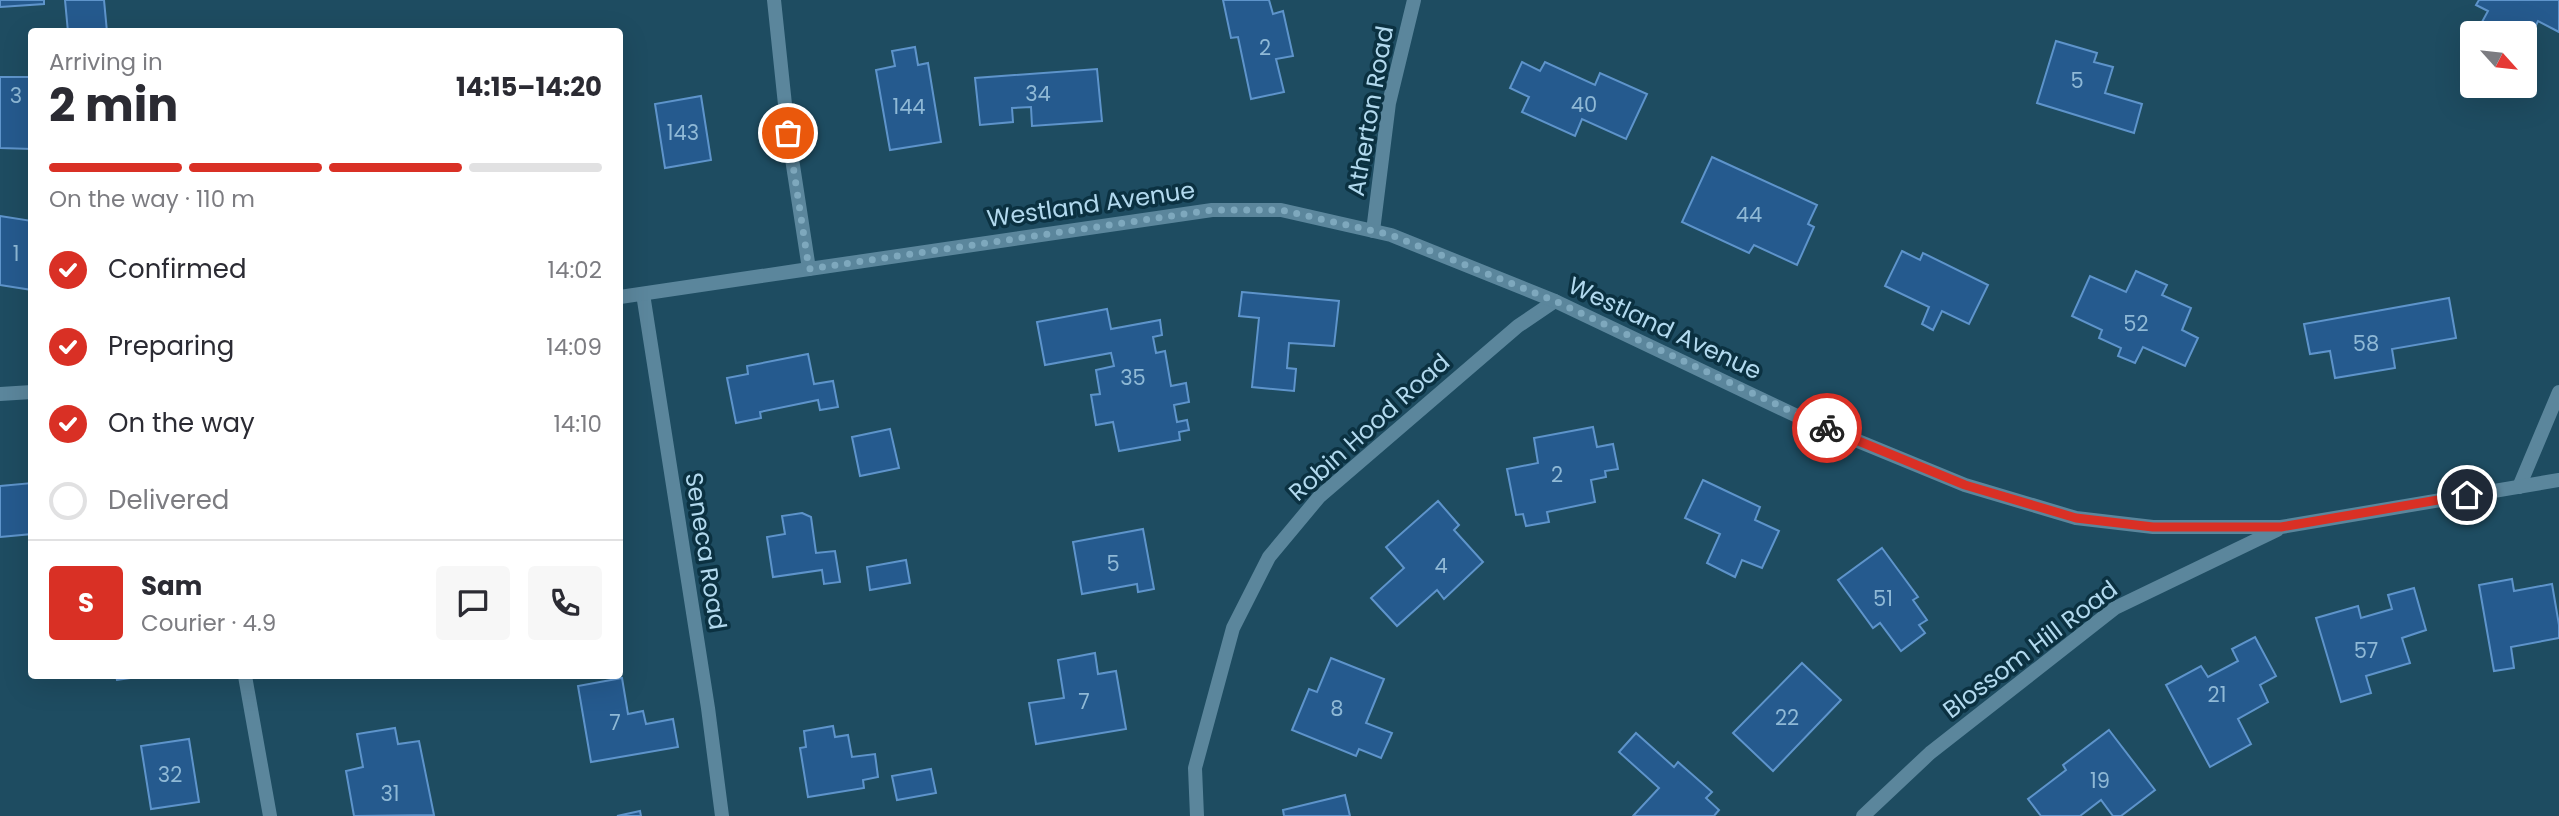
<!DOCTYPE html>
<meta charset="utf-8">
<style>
body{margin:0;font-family:Poppins,sans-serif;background:#f7f7f7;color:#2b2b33;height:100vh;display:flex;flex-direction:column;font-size:26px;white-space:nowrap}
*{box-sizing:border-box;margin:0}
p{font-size:23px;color:#7c7c81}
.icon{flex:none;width:38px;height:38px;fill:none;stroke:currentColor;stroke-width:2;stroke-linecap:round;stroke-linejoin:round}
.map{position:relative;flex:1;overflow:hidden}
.panel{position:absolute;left:28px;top:28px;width:595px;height:651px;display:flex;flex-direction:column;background:#fff;border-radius:7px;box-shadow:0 7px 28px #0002}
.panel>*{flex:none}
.needle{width:46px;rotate:117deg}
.fabs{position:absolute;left:2460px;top:21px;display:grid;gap:14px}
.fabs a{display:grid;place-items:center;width:77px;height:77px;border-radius:7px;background:#fff;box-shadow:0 7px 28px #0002;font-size:35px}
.pin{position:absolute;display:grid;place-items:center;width:60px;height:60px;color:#fff;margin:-30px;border:4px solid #fff;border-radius:50%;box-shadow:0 2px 7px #0007}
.courier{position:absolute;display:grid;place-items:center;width:70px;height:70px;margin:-35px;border:5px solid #d93025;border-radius:50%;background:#fff;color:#222;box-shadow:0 2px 9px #0007}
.overview em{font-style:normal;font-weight:700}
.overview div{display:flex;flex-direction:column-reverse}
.overview{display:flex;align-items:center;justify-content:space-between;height:119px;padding:0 21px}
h1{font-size:46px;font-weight:700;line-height:52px}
.bar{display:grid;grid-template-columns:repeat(4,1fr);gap:10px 7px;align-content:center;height:84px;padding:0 21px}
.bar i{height:9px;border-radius:5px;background:#e1e1e2}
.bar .on{background:#d93025}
.bar p{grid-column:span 4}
.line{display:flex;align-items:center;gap:18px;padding:0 21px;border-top:2px solid #e1e1e2}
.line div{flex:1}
.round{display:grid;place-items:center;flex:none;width:74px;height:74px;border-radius:7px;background:#f7f7f7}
ol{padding:0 21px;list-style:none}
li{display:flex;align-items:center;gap:21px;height:77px}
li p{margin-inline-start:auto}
li .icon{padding:7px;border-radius:50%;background:#d93025;color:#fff;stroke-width:4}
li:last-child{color:#7c7c81}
li i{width:38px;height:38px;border:4px solid #e1e1e2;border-radius:50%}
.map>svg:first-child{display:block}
.building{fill:#255a8e;stroke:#5e94cb;stroke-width:2}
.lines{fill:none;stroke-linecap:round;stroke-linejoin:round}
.minor{stroke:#5b869c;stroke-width:14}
.tertiary{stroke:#5b869c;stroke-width:14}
.done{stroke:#7ea8bd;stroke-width:7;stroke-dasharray:0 12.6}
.route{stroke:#d93025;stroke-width:9}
.labels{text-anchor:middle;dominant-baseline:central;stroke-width:7;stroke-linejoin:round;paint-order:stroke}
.number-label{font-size:21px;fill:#8fb9d6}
.street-label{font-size:24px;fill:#b2d9ee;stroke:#0b3141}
</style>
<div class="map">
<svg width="2559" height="816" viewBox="0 0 2559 816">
<rect width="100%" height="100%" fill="#1e4c61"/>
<!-- building -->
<g class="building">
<polygon points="0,0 44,0 44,4 0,7"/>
<polygon points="65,0 104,0 107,32 68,32"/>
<polygon points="1223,0 1269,0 1273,14 1283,11 1293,56 1276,59 1284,92 1251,99 1238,37 1231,38"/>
<polygon points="2479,0 2559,0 2559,32 2538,21 2525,47 2525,33 2476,33 2488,11 2476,5"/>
<polygon points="2056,41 2097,53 2094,62 2113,67 2105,93 2142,104 2134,133 2037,103"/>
<polygon points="915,47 918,65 928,63 941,142 890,150 876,70 895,66 892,51"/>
<polygon points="1522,62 1540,71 1545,62 1595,85 1600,73 1647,94 1626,139 1582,119 1575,136 1522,112 1529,97 1510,88"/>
<polygon points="1097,69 1102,121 1032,126 1031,107 1012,108 1013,122 980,125 975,78"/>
<polygon points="0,77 32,77 32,149 0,148"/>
<polygon points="701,96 711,160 665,168 655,104"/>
<polygon points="1712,157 1817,205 1808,224 1814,227 1797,265 1754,245 1749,253 1682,222"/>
<polygon points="0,216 32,221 32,290 0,285"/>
<polygon points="1902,251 1920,260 1923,253 1988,285 1969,324 1942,311 1933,330 1922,324 1929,307 1885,286"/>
<polygon points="2136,271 2167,285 2162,295 2191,308 2182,330 2198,338 2185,366 2143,347 2135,363 2118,356 2121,348 2099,338 2102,330 2072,316 2090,276 2126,292"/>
<polygon points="1242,292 1339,301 1334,346 1289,343 1287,368 1296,369 1294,391 1252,387 1259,318 1239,316"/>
<polygon points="2449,298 2456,338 2392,349 2395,368 2335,378 2330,351 2310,354 2304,324"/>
<polygon points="1107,309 1111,329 1160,320 1162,335 1153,337 1156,353 1165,351 1171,386 1186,383 1189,402 1174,405 1177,422 1187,420 1189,430 1179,432 1180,440 1119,451 1113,422 1096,425 1091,395 1100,394 1096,370 1114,366 1111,353 1045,365 1037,322"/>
<polygon points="808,354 814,384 833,381 838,407 820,410 818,400 760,412 761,418 736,423 727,378 748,374 747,366"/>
<polygon points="1593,427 1597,447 1613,444 1618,469 1605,471 1606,477 1591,480 1595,502 1547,512 1549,522 1526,526 1523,514 1516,515 1507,469 1538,463 1534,438"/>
<polygon points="890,429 899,468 860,476 852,437"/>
<polygon points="1703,480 1760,507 1755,520 1779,531 1762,568 1742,560 1735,577 1707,563 1720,534 1685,518"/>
<polygon points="32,483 32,534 0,537 0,486"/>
<polygon points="1438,501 1459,525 1454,530 1483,562 1444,599 1437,590 1397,626 1371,598 1404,568 1386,547"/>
<polygon points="802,513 811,517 816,553 835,551 840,582 824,584 822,570 773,577 767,537 785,534 782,516"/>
<polygon points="1143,529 1154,589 1138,592 1137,584 1082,594 1073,542"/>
<polygon points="1882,548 1918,597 1913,600 1927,620 1919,625 1925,633 1901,651 1880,623 1873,628 1838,580"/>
<polygon points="906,560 910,583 870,590 867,567"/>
<polygon points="2512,579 2514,591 2552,584 2559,625 2559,638 2511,647 2514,668 2494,671 2479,585"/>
<polygon points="2414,588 2426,630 2402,638 2410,663 2366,676 2371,693 2341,702 2316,618 2358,606 2361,618 2392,609 2388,595"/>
<polygon points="2255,637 2276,676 2260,685 2268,702 2238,719 2251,744 2210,767 2166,685 2201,666 2208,677 2238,661 2232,649"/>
<polygon points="1095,653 1098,674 1116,671 1126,729 1036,744 1029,703 1064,698 1058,660"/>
<polygon points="1331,658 1384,679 1366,723 1392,733 1381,758 1359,749 1356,756 1292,730 1309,689 1317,692"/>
<polygon points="1802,663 1841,700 1773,771 1733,733"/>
<polygon points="116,676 145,676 117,680"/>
<polygon points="622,678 628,714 643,711 646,724 673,719 678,747 591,762 578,686"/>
<polygon points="833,726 835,737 848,735 852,757 875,754 878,777 863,780 864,788 808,797 800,748 806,747 804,731"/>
<polygon points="395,728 398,744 419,741 434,815 354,816 346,771 363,767 357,734"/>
<polygon points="2109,730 2155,790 2121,816 2113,816 2101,800 2080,816 2041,816 2028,799 2066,770 2063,765"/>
<polygon points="1636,733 1674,767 1678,762 1712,792 1706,798 1719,810 1714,816 1633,816 1659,788 1619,752"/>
<polygon points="189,739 199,802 151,809 141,746"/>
<polygon points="931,769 936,793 897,800 892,776"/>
<polygon points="1345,795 1350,816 1284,816 1283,810"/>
<polygon points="640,811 641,816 617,816"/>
</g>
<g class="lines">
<!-- minor -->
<g class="minor">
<polyline points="1373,231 1389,103 1414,0"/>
<polyline points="643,294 708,708 722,816"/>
<polyline points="620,297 809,269"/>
<polyline points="0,394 32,392"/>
<polyline points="2519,487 2559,392"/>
<polyline points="245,676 270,816"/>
<polyline points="1197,816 1195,768 1233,628 1269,557 1319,497 1518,326 1555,301"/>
</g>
<!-- tertiary -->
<g class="tertiary">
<polyline points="774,0 788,133 809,269 1212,210 1281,210 1391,235 1555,301 1797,416 1965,485 2076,518 2153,527 2281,527 2559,480"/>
<polyline points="1863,816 1930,753 2115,608 2277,530"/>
</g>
</g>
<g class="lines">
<!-- done -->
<polyline class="done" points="788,133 809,269 1212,210 1281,210 1391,235 1555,301 1827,428"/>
<!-- route -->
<polyline class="route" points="1827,428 1965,485 2076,518 2153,527 2281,527 2467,495"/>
</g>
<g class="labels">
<!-- number labels -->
<g class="number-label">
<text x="1265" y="47">2</text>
<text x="2077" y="80">5</text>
<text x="1038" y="93">34</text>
<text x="16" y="95">3</text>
<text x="1584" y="104">40</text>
<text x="909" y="106">144</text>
<text x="683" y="132">143</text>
<text x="1749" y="214">44</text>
<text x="16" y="253">1</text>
<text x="2136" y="323">52</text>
<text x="2366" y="343">58</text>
<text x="1133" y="377">35</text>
<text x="1557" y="474">2</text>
<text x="1113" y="563">5</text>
<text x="1441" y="565">4</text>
<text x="1883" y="598">51</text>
<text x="2366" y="650">57</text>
<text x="2217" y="694">21</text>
<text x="1084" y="701">7</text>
<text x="1337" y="708">8</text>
<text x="1787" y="717">22</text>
<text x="615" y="722">7</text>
<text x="170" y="774">32</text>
<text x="2100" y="780">19</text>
<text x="390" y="793">31</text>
</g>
<!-- street labels -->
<g class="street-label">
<text transform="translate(1370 111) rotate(-80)">Atherton Road</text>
<text transform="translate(1091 204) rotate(-8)">Westland Avenue</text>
<text transform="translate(1665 328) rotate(25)">Westland Avenue</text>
<text transform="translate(1369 427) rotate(-42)">Robin Hood Road</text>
<text transform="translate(706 551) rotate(81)">Seneca Road</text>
<text transform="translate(2030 649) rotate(-37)">Blossom Hill Road</text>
</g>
</g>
</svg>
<div class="fabs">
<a><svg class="needle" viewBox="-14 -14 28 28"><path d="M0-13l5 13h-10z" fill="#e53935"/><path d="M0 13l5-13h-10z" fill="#7c7c81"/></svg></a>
</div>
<div class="pin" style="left:788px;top:133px;background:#ea580c"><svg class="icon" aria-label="bag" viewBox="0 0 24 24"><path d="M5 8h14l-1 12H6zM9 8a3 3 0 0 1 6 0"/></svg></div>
<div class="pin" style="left:2467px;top:495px;background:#1f2937"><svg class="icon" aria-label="home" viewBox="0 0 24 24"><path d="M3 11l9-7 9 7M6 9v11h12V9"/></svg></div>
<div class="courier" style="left:1827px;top:428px"><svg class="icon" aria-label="bike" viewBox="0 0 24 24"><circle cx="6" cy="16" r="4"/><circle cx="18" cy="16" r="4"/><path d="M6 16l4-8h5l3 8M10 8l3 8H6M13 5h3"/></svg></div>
<section class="panel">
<div class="overview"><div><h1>2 min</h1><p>Arriving in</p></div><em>14:15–14:20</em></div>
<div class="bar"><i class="on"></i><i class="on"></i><i class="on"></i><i></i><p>On the way · 110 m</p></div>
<ol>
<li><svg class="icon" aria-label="check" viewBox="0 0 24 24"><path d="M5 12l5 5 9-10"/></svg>Confirmed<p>14:02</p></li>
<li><svg class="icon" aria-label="check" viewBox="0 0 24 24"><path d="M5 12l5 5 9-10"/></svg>Preparing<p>14:09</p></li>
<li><svg class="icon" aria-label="check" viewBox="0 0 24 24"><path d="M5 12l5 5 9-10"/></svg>On the way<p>14:10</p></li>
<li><i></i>Delivered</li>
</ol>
<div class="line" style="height:126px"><b class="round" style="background:#d93025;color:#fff">S</b><div><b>Sam</b><p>Courier · 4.9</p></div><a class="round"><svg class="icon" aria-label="chat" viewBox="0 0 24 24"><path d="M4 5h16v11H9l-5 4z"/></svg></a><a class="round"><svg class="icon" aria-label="phone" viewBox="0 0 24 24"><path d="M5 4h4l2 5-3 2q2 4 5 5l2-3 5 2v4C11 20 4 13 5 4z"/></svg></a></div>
</section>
</div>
